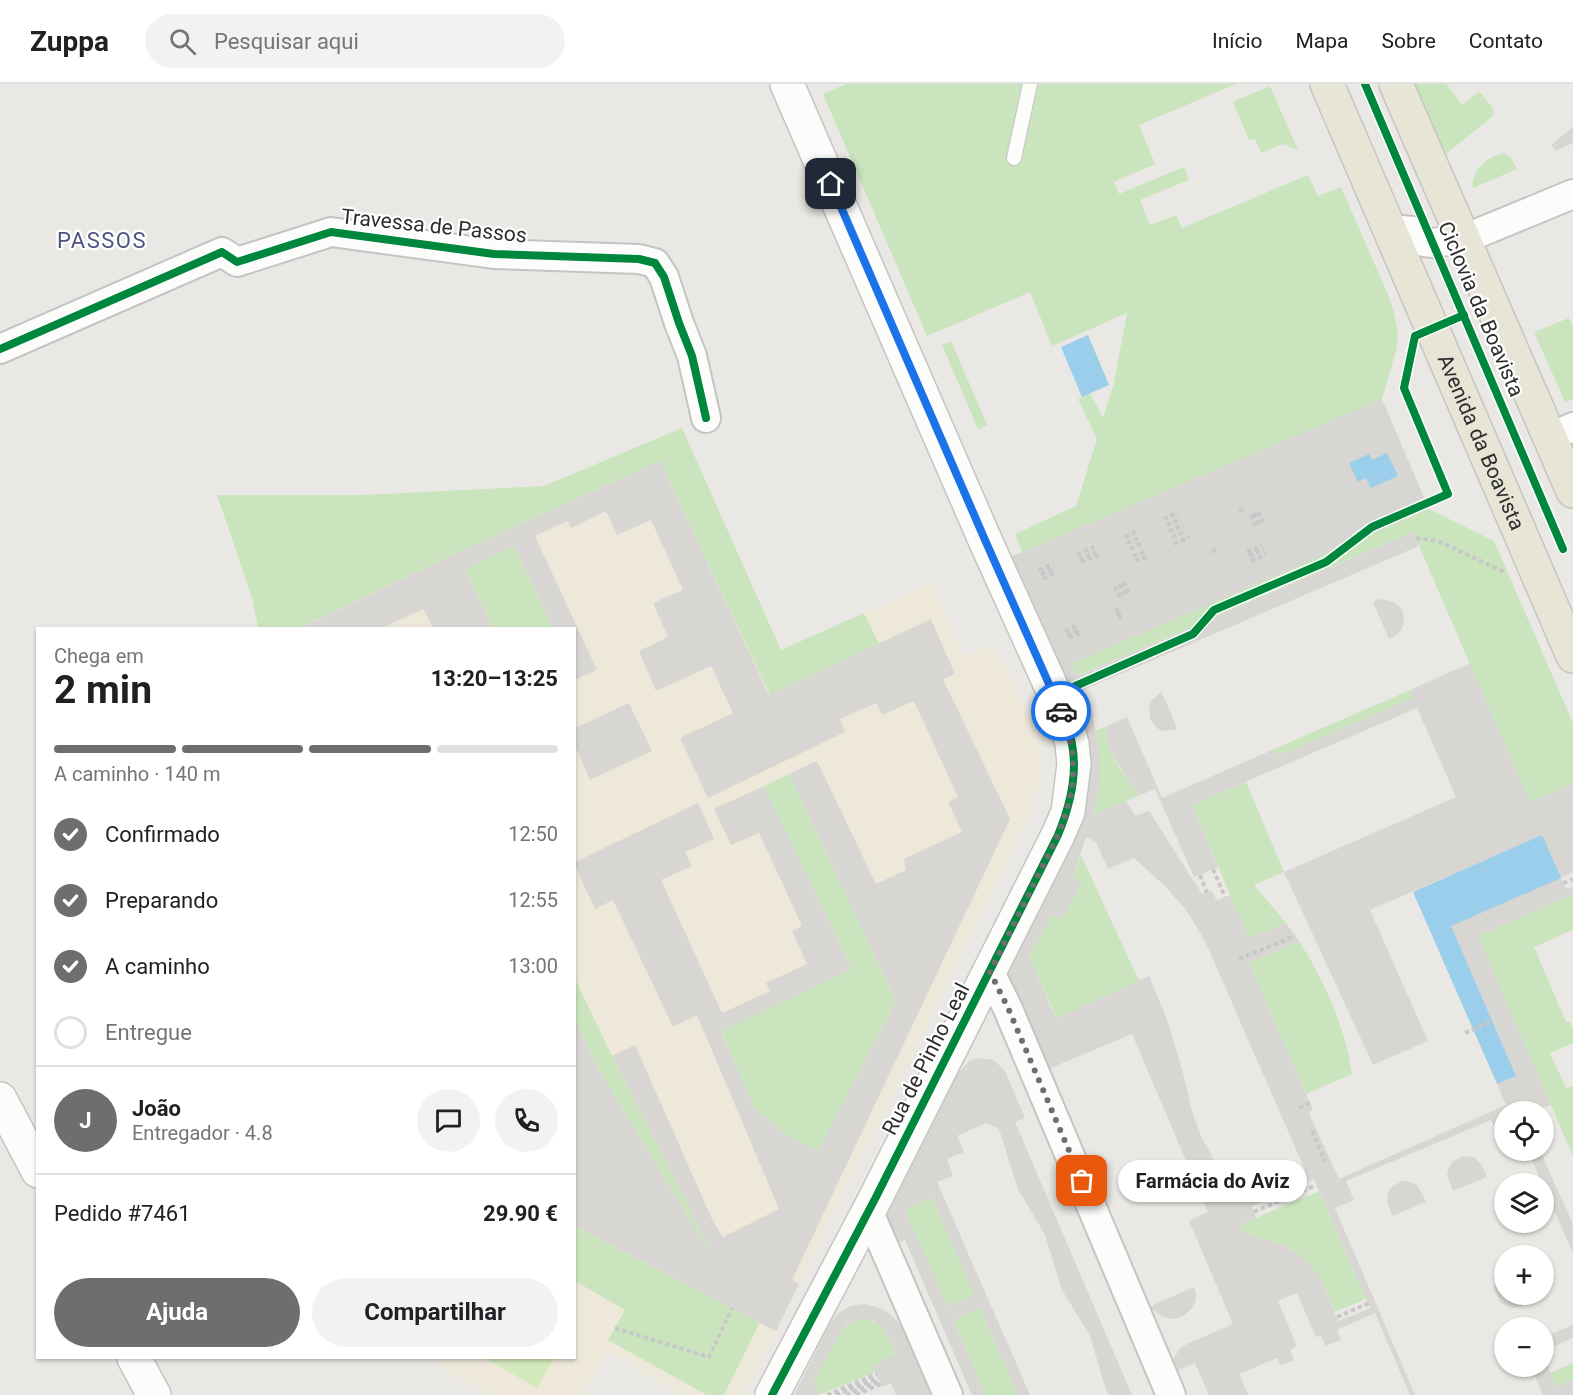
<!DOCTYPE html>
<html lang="pt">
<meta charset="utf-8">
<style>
body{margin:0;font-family:Roboto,sans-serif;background:#f2f2f2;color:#202124;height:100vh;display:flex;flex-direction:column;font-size:22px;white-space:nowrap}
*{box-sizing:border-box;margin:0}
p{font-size:20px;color:#757577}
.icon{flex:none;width:33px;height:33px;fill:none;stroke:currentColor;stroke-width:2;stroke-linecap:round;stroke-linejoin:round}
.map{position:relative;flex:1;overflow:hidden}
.details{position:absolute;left:36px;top:543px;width:540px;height:732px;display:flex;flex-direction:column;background:#fff;border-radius:0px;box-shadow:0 2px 4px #0004}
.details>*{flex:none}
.fabs{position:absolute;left:1494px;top:1017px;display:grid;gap:12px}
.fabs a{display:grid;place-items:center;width:60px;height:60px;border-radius:50%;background:#fff;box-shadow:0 2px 4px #0004;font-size:30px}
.pin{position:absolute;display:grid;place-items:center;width:51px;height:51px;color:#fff;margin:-26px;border-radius:12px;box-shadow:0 3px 9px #0006}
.courier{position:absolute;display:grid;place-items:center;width:60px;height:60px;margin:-30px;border:4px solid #1a73e8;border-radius:50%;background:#fff;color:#222;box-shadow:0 2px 8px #0007}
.bubble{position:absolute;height:42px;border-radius:21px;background:#fff;box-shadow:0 2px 4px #0004;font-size:20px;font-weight:700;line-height:42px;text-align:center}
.summary em{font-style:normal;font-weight:700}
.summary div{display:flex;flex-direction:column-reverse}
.summary{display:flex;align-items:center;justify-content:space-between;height:102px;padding:0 18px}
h1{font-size:39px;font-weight:700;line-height:45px}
.bar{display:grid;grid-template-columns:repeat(4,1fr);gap:9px 6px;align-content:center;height:72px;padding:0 18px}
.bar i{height:8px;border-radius:4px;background:#e0e0e0}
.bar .selected{background:#6f6e6d}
.bar p{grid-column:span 4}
.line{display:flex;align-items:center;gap:15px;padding:0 18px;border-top:2px solid #e0e0e0}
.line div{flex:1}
.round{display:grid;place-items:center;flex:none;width:63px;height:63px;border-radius:32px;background:#f2f2f2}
ol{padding:0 18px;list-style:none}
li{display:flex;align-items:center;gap:18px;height:66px}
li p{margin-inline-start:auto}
li .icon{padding:6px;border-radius:50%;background:#6f6e6d;color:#fff;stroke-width:4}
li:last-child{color:#757577}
li i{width:33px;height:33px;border:3px solid #e0e0e0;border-radius:50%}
.cta{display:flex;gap:12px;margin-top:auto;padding:12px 18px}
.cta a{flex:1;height:69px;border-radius:36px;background:#6f6e6d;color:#fff;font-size:24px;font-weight:700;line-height:69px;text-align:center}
.cta a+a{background:#f2f2f2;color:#202124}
header{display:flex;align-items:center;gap:36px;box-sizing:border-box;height:84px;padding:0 30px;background:#fff;border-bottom:2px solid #e0e0e0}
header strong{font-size:28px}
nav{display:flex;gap:33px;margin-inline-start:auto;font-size:21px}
.search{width:420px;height:54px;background:#f2f2f2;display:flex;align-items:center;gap:15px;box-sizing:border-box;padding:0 21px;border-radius:33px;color:#757577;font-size:22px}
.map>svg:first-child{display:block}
.education{fill:#ede8da}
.green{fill:#cae5be}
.pitch{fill:#d3e9bc}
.plaza{fill:#d8d6d2;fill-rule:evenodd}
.water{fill:#9aceea}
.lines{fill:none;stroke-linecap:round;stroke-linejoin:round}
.lane-casing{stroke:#c4c4c4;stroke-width:16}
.street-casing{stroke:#c4c4c4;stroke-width:32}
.secondary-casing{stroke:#c4c4c4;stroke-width:36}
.primary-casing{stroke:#c6c5c3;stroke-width:36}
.path{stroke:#c8c8c8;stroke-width:4;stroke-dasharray:4.5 3;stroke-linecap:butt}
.lane{stroke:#fcfcfb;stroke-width:14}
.street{stroke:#fcfcfb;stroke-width:28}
.secondary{stroke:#fcfcfb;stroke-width:33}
.primary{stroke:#e7e5d6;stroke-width:33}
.cycleway-casing{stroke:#fff;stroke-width:11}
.cycleway{stroke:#00873e;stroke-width:8}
.done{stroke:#6f6e6d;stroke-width:6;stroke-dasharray:0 10.8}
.route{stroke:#1a73e8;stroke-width:8}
.labels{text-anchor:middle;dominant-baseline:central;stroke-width:4.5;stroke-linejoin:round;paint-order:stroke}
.street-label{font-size:21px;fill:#2d2d2d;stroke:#fff}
.neighbourhood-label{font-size:22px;letter-spacing:1.5px;fill:#4e527e;stroke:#fff}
</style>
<header>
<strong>Zuppa</strong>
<div class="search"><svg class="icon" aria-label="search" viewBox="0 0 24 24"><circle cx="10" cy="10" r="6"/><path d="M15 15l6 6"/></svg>Pesquisar aqui</div>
<nav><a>Início</a><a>Mapa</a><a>Sobre</a><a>Contato</a></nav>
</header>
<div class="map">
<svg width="1573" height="1311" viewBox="0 0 1573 1311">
<rect width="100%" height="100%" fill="#eae8e4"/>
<!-- education -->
<polygon class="education" points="682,344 781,566 932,499 964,573 984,564 995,566 1003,574 1034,647 1041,672 1041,697 1025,742 744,1311 683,1311 607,1268 583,1311 489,1311 426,1274 574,1274 574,544 258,544 253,517 217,411 363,411 544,402"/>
<!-- green -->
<g class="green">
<polygon points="846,0 1236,0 1139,41 1155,80 1114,98 1119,110 1184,83 1189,96 1140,116 1150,141 1176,131 1182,144 1308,91 1318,112 1341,103 1389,213 1395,233 1398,250 1396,267 1382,315 1386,326 1030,487 1015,450 1076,422 1097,355 1078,315 1090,309 1103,334 1114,299 1127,229 1052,262 1030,208 927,252 823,10"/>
<polygon points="1408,0 1446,0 1462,21 1479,8 1482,10 1494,26 1493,32 1441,74"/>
<polygon points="1270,2 1298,66 1283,60 1261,69 1255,55 1249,56 1233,18"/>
<path d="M1505,69L1511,74L1517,85L1473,104C1469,88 1490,70 1505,69Z"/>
<polygon points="1569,234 1573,243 1573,315 1565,318 1534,248"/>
<polygon points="951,257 987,341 978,345 942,261"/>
<polygon points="682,344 781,566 864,529 879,560 770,611 660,377 459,468 305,541 305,544 258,544 253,517 217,411 363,411 544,402"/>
<polygon points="1427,419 1429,425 1494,457 1573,639 1573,700 1530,719 1413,448 1077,592 1071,580"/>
<polygon points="514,462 553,544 493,544 465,485"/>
<polygon points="1410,606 1414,614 1278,672 1274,665"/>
<path d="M1107,642C1105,668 1124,692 1140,711L1093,732C1100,703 1102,676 1095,647Z"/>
<polygon points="789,690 896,917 818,1067 785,1050 754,1023 721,946 852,885 764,702"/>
<polygon points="1246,698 1284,788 1254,801 1286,839 1249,855 1192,721"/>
<polygon points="1081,771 1139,897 1057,935 1029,872 1053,830 1062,835 1082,799 1073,792"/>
<polygon points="1573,810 1573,846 1534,863 1566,938 1570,937 1573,945 1573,959 1550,969 1566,1004 1573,1002 1573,1072 1477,852"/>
<path d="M1299,857C1325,898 1345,942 1352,990L1306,1010L1249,879Z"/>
<polygon points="574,893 612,972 709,1161 706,1162 597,983 575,935"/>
<path d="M1319,1107L1366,1215L1335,1228C1324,1200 1311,1171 1280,1160C1264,1154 1249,1157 1239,1141Z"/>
<polygon points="932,1113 975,1211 947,1223 904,1125"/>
<polygon points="574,1142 760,1238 724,1311 707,1311 608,1256 625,1226 575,1197"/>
<polygon points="980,1224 1018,1311 986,1311 953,1236"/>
<path d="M864,1235C887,1240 888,1252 895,1272L873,1281L876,1288L819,1311L813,1298C821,1284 836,1251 846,1242C851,1237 857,1236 864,1235Z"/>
<polygon points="1573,1279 1573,1296 1556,1303 1550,1289"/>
</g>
<!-- pitch -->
<polygon class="pitch" points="485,1274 554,1274 537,1304"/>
<!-- plaza -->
<g class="plaza">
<polygon points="1573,43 1573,59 1556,67 1551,61"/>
<path d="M1382,315L1429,425L1071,580L1078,592L1413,448L1419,462L1083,606L1092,627L1100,673V692L1098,711L1093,731L1126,717L1135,732L1149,727L1202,810L1212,807L1217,817L1230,811L1249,854L1286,839L1299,857L1249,879L1313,1026L1309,1029L1339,1095L1506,1021L1497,1000L1516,992L1450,842L1560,794L1541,752L1370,826L1428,957L1373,981L1284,788L1456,713L1417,624L1192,721L1218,783L1194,793L1155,705L1140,711L1131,700L1115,675L1109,663L1106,652L1107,642L1127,633L1162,714L1274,665L1278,672L1413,614L1410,606L1470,579L1530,718L1573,700V788L1561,794L1566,805L1573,803V810L1478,852L1551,1021L1536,1027L1504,1028V1064L1491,1036L1346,1097L1354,1116L1335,1124L1415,1311H1410L1375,1229L1337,1246L1341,1256L1326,1262L1321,1252L1316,1253L1297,1209L1278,1217L1297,1262L1290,1266L1294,1276L1281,1282L1277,1274L1239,1290L1248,1311H1209L1195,1279L1177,1287L1174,1280V1274L1180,1264L1187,1260L1233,1240L1189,1137L1208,1128L1132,950L1046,986L1007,893V886L1017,864L1077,749L1026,508L1011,473ZM1086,753L1096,758L1108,785L1134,774L1165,802L1186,826L1205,857L1305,1086L1241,1114L1218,1083L1201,1052L1191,1024L1185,996L1169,941L1149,892L1056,935L1029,872L1053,830L1062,836L1082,798L1073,792ZM1314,1095L1366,1215L1371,1224L1338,1237L1321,1195L1309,1179L1297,1169L1283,1161L1248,1151L1239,1141L1256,1134L1252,1122Z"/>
<polygon points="660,377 769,611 931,535 955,590 943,595 1010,735 792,1196 799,1200 776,1247 575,1142 575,935 597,983 706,1162 708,1161 612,972 635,961 712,1135 723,1153 779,1125 697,931 673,943 613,816 595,825 575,782 575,778 698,719 714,755 685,768 692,782 661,796 722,929 770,907 766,899 807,880 792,847 802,842 759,749 731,761 714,725 764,702 852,885 721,947 754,1023 785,1050 818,1067 896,917 789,690 817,677 876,800 906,786 904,775 962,748 948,718 958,713 914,617 882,631 876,619 840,635 845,648 708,714 680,654 733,629 711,582 656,607 639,567 668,553 653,519 683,506 651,436 617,451 606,427 571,444 567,437 535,452 597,586 576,595 574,592 574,544 553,544 514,462 465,485 493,544 433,544 423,525 382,544 305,544 304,542 459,468"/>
<polygon points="1381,515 1394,518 1399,522 1403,527 1404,540 1401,546 1396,551 1389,555 1373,518"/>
<polygon points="1161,608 1170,627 1177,645 1164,647 1158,645 1150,635 1149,622 1152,616"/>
<polygon points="629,619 652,667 590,696 575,662 575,644"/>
<path d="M978,974L994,976L1005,987L1025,1034L1015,1038L1132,1311H1109L1106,1306L1090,1252L1062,1206L1045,1151L1018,1105L999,1045L986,1039L957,1052L964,1068L947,1075L953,1092L937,1098L1030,1311H1018L980,1224L953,1236L986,1311H972L905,1156L895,1160L885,1135L886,1128L958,989L970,977ZM932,1113L974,1211L948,1223L905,1126Z"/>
<polygon points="1528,1067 1540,1067 1573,1140 1573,1170 1544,1103 1544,1100 1542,1099"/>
<polygon points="1463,1072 1474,1073 1481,1080 1487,1093 1453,1107 1447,1091 1449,1084 1452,1078"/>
<polygon points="1402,1097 1408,1097 1417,1101 1426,1118 1392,1132 1387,1116 1388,1108 1392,1103"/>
<polygon points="1504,1199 1504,1210 1532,1211 1529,1217 1525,1221 1513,1224 1507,1222 1501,1219 1493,1203"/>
<polygon points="1194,1203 1196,1211 1195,1218 1191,1225 1185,1231 1178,1234 1170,1235 1162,1232 1149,1223"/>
<polygon points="864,1220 877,1223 889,1229 899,1239 906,1251 931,1311 896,1311 891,1299 882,1303 873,1281 895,1271 887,1250 882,1243 874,1237 864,1235 853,1237 845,1242 839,1252 813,1298 819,1311 794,1311 832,1236 840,1228 851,1222"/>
<polygon points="1573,1241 1573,1254 1544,1267 1544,1253"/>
<polygon points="1544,1272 1556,1303 1573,1296 1573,1311 1543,1311 1531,1283 1544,1282"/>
</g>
<!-- water -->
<g class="water">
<polygon points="1088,251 1109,301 1082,313 1061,263"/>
<polygon points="1387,369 1398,392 1371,404 1366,394 1358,398 1349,379 1369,370 1372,376"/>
<polygon points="1542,751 1561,794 1451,842 1516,992 1497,1000 1413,808"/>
</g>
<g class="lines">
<defs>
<polyline id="lane" points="1014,74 1030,0"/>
<g id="street">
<polyline points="1390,145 1412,147 1424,158 1433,159 1464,155 1573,110"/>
<polyline points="0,265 222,168 237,178 331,148 494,170 639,175 655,179 664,193 679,239 692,272 706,334"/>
<polyline points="1550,353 1573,343"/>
<polyline points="990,888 1008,925 1171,1311"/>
<polyline points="868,1126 948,1311"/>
</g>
<g id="secondary">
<polyline points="0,1015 38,1087"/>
<polyline points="134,1274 154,1311"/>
<polyline points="772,1311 876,1113 1058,751 1068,728 1074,680 1072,660 1066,639 1055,611 985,456 787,0"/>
</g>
<g id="primary">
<path id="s1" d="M1327,0L1573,572"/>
<polyline points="1396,0 1573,407"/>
</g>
</defs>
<!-- lane casing -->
<use href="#lane" class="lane-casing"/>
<!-- street casing -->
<use href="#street" class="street-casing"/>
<!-- secondary casing -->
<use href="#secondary" class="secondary-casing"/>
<!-- primary casing -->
<use href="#primary" class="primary-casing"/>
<!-- path -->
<g class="path">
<polyline points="1239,427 1246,425"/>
<polyline points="1258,428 1263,438"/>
<polyline points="1254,429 1259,440"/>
<polyline points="1251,431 1255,442"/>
<polyline points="1164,435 1178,428"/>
<polyline points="1167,441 1181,435"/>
<polyline points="1169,447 1184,441"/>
<polyline points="1125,453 1137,447"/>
<polyline points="1172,453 1186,447"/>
<polyline points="1416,454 1438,457 1504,488"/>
<polyline points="1127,459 1140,454"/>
<polyline points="1174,460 1189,453"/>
<polyline points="1130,465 1142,459"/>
<polyline points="1212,468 1217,465"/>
<polyline points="1247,468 1262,462"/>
<polyline points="1077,470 1094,463"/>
<polyline points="1133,472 1146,467"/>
<polyline points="1249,472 1264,465"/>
<polyline points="1079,475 1096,468"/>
<polyline points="1135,477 1148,472"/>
<polyline points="1251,477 1266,470"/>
<polyline points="1081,478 1098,471"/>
<polyline points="1039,486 1054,480"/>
<polyline points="1041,490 1055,484"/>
<polyline points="1043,495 1057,488"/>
<polyline points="1124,498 1128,509"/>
<polyline points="1120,500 1124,511"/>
<polyline points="1115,502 1120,513"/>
<polyline points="1115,527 1120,524"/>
<polyline points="1116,530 1122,528"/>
<polyline points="1118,534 1123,531"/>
<polyline points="1065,547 1079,541"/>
<polyline points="1067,551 1081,545"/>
<polyline points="1069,554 1082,548"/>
<polyline points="1213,785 1225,813"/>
<polyline points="1200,791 1207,809"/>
<polyline points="1563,799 1573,795"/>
<polyline points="1239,875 1295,852"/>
<polyline points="1465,949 1492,937"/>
<polyline points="1299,1024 1310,1019"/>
<polyline points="1312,1047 1325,1077"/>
<polyline points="1254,1128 1316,1101"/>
<polyline points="1337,1233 1369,1219"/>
<polyline points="615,1244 709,1273 732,1224"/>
<polyline points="827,1311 877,1290"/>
<polyline points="836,1311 878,1294"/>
<polyline points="846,1311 880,1297"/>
<polyline points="856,1311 881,1300"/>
</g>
<!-- lane -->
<use href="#lane" class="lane"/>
<!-- street -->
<use href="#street" class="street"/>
<!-- secondary -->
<use href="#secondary" class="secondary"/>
<!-- primary -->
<use href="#primary" class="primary"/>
<defs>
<g id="cycleway">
<polyline points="1365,0 1563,465"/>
<polyline points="0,265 222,168 237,178 331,148 494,170 639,175 655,179 664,193 679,239 692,272 706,334"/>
<path d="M772,1311L876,1113L1058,751C1070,722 1078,691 1072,660C1069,643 1061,627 1055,611L1193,550L1214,526L1326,478L1372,443L1448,410L1404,304L1415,252L1464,231"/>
</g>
</defs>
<!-- cycleway casing -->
<use href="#cycleway" class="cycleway-casing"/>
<!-- cycleway -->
<use href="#cycleway" class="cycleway"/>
</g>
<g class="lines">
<!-- done -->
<path class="done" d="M1061,627C1079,672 1076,707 1058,751L990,888L1008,924L1082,1097"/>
<!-- route -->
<polyline class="route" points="831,100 985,456 1061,627"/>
</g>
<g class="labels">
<!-- street labels -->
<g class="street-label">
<text transform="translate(434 142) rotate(6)">Travessa de Passos</text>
<text transform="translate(1481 225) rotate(67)">Ciclovia da Boavista</text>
<text stroke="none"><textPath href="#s1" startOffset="390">Avenida da Boavista</textPath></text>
<text transform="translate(926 975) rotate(-63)">Rua de Pinho Leal</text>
</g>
<!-- neighbourhood labels -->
<g class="neighbourhood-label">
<text x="102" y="156">PASSOS</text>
</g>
</g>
</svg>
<div class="fabs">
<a><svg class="icon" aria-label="locate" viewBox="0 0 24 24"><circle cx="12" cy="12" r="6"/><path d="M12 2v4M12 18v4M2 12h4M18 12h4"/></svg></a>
<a><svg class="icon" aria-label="layers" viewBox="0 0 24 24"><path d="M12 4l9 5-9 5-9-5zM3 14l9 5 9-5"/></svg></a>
<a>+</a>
<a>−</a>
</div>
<div class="pin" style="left:1082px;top:1097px;background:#ea580c"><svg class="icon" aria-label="bag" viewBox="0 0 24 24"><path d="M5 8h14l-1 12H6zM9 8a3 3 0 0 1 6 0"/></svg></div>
<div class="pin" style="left:831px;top:100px;background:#1f2937"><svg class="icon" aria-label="home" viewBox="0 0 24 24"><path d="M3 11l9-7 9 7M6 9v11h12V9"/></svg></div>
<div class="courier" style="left:1061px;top:627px"><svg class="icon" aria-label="car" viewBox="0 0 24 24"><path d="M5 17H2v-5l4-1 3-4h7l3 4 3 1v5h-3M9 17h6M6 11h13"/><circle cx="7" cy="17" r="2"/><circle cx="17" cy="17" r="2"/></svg></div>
<div class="bubble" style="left:1118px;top:1076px;width:189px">Farmácia do Aviz</div>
<section class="details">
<div class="summary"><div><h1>2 min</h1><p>Chega em</p></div><em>13:20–13:25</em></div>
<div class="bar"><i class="selected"></i><i class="selected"></i><i class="selected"></i><i></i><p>A caminho · 140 m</p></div>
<ol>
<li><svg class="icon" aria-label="check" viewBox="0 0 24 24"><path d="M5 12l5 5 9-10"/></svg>Confirmado<p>12:50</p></li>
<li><svg class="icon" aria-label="check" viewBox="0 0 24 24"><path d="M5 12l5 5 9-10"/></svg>Preparando<p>12:55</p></li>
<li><svg class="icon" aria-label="check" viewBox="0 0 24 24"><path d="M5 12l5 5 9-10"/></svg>A caminho<p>13:00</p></li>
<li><i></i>Entregue</li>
</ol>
<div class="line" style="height:108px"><b class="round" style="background:#6f6e6d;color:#fff">J</b><div><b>João</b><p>Entregador · 4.8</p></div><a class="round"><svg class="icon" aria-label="chat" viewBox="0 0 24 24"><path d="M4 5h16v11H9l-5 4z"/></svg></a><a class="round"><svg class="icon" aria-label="phone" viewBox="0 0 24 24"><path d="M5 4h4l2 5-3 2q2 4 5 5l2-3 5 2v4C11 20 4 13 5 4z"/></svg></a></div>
<div class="line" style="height:78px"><div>Pedido #7461</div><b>29.90 €</b></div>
<div class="cta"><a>Ajuda</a><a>Compartilhar</a></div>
</section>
</div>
